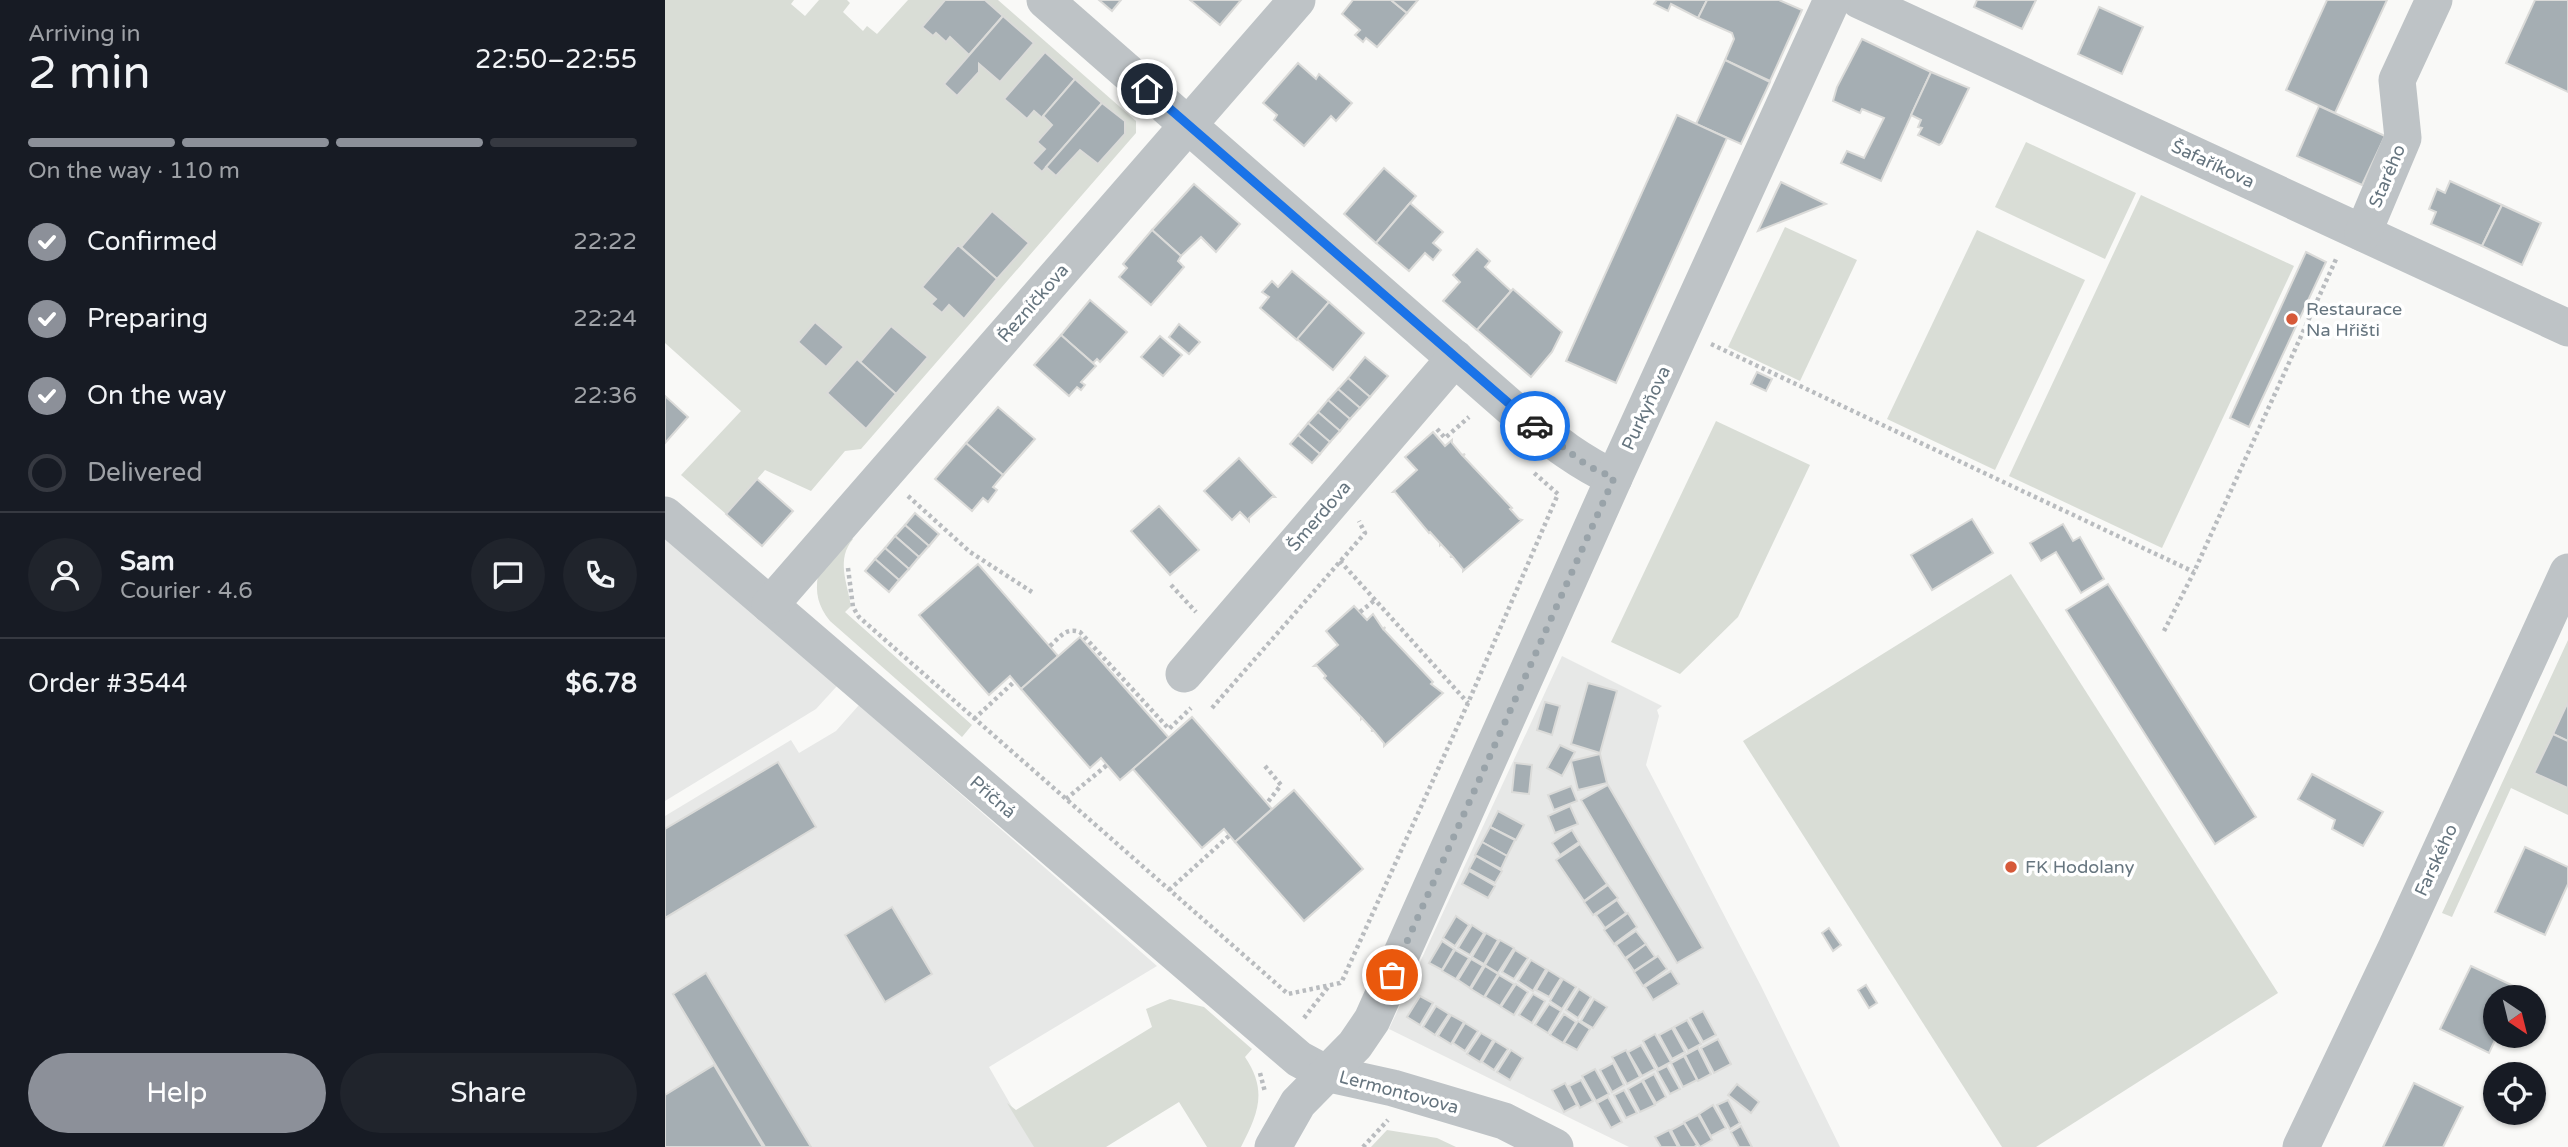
<!DOCTYPE html>
<meta charset="utf-8">
<style>
body{margin:0;font-family:"Varela Round",sans-serif;background:#20242c;color:#f1f3f6;height:100vh;display:flex;flex-direction:column;font-size:26px;white-space:nowrap}
*{box-sizing:border-box;margin:0}
p{font-size:23px;color:#9ea1a6}
.icon{flex:none;width:38px;height:38px;fill:none;stroke:currentColor;stroke-width:2;stroke-linecap:round;stroke-linejoin:round}
.map{position:relative;flex:1;overflow:hidden}
.panel{display:flex;flex-direction:column;background:#171b24;width:665px}
.panel>*{flex:none}
.needle{width:46px;rotate:145deg}
.buttons{position:absolute;left:1818px;top:985px;display:grid;gap:14px}
.buttons a{display:grid;place-items:center;width:63px;height:63px;border-radius:50%;background:#171b24;box-shadow:0 2px 5px #0004;font-size:35px}
.pin{position:absolute;display:grid;place-items:center;width:60px;height:60px;color:#fff;margin:-30px;border:4px solid #fff;border-radius:50%;box-shadow:0 2px 7px #0007}
.courier{position:absolute;display:grid;place-items:center;width:70px;height:70px;margin:-35px;border:5px solid #1a73e8;border-radius:50%;background:#fff;color:#222;box-shadow:0 2px 9px #0007}
.overview em{font-style:normal;font-weight:600}
.overview div{display:flex;flex-direction:column-reverse}
.overview{display:flex;align-items:center;justify-content:space-between;height:119px;padding:0 28px}
h1{font-size:46px;font-weight:600;line-height:52px}
.bar{display:grid;grid-template-columns:repeat(4,1fr);gap:10px 7px;align-content:center;height:84px;padding:0 28px}
.bar i{height:9px;border-radius:5px;background:#363941}
.bar .on{background:#8c9099}
.bar p{grid-column:span 4}
.line{display:flex;align-items:center;gap:18px;padding:0 28px;border-top:2px solid #363941}
.line div{flex:1}
.round{display:grid;place-items:center;flex:none;width:74px;height:74px;border-radius:37px;background:#20242c}
ol{padding:0 28px;list-style:none}
li{display:flex;align-items:center;gap:21px;height:77px}
li p{margin-inline-start:auto}
li .icon{padding:7px;border-radius:50%;background:#8c9099;color:#fff;stroke-width:4}
li:last-child{color:#9ea1a6}
li i{width:38px;height:38px;border:4px solid #363941;border-radius:50%}
.button{display:flex;gap:14px;margin-top:auto;padding:14px 28px}
.button a{flex:1;height:80px;border-radius:42px;background:#8c9099;color:#fff;font-size:28px;font-weight:600;line-height:80px;text-align:center}
.button a+a{background:#20242c;color:#f1f3f6}
main{display:flex;flex:1;min-height:0}
.map>svg:first-child{display:block}
.built{fill:#e7e8e7}
.green{fill:#d9ddd6}
.building{fill:#a5aeb3;stroke:#dbdbd9;stroke-width:2}
.lines{fill:none;stroke-linecap:round;stroke-linejoin:round}
.path{stroke:#b9bcbf;stroke-width:4.5;stroke-dasharray:3.5 3.5;stroke-linecap:butt}
.minor{stroke:#bec3c6;stroke-width:37}
.done{stroke:#99a3a9;stroke-width:7;stroke-dasharray:0 12.6}
.route{stroke:#1a73e8;stroke-width:9}
.poi-dot{fill:#d65939;stroke:#fff;stroke-width:2.5}
.labels{text-anchor:middle;dominant-baseline:central;stroke-width:7;stroke-linejoin:round;paint-order:stroke}
.street-label{font-size:18px;fill:#66757f;stroke:#fff}
.poi-label{font-size:18px;fill:#66757f;stroke:#fff;text-anchor:start}
</style>
<main>
<section class="panel">
<div class="overview"><div><h1>2 min</h1><p>Arriving in</p></div><em>22:50–22:55</em></div>
<div class="bar"><i class="on"></i><i class="on"></i><i class="on"></i><i></i><p>On the way · 110 m</p></div>
<ol>
<li><svg class="icon" aria-label="check" viewBox="0 0 24 24"><path d="M5 12l5 5 9-10"/></svg>Confirmed<p>22:22</p></li>
<li><svg class="icon" aria-label="check" viewBox="0 0 24 24"><path d="M5 12l5 5 9-10"/></svg>Preparing<p>22:24</p></li>
<li><svg class="icon" aria-label="check" viewBox="0 0 24 24"><path d="M5 12l5 5 9-10"/></svg>On the way<p>22:36</p></li>
<li><i></i>Delivered</li>
</ol>
<div class="line" style="height:126px"><a class="round"><svg class="icon" aria-label="person" viewBox="0 0 24 24"><circle cx="12" cy="8" r="4"/><path d="M4 21q1-7 8-7t8 7"/></svg></a><div><b>Sam</b><p>Courier · 4.6</p></div><a class="round"><svg class="icon" aria-label="chat" viewBox="0 0 24 24"><path d="M4 5h16v11H9l-5 4z"/></svg></a><a class="round"><svg class="icon" aria-label="phone" viewBox="0 0 24 24"><path d="M5 4h4l2 5-3 2q2 4 5 5l2-3 5 2v4C11 20 4 13 5 4z"/></svg></a></div>
<div class="line" style="height:91px"><div>Order #3544</div><b>$6.78</b></div>
<div class="button"><a>Help</a><a>Share</a></div>
</section>
<div class="map">
<svg width="1903" height="1147" viewBox="0 0 1903 1147">
<rect width="100%" height="100%" fill="#f9f9f7"/>
<!-- built -->
<g class="built">
<polygon points="0,513 172,686 151,709 0,801"/>
<polygon points="897,656 997,706 992,710 994,716 981,765 1096,986 1175,1147 964,1147 724,1029"/>
<polygon points="194,705 492,966 324,1067 370,1147 0,1147 0,816 126,740 134,753 171,731"/>
</g>
<!-- green -->
<g class="green">
<polygon points="0,0 129,0 126,4 140,16 154,0 182,0 185,3 178,12 198,31 202,26 212,34 243,0 333,0 471,121 471,133 196,449 180,451 146,491 100,470 61,514 16,475 76,411 0,343"/>
<polygon points="1361,142 1471,193 1440,259 1330,207"/>
<polygon points="1476,195 1629,266 1497,548 1344,476"/>
<polygon points="1120,227 1192,260 1135,381 1063,347"/>
<polygon points="1312,230 1420,280 1330,470 1222,419"/>
<polygon points="1051,421 1145,465 1073,617 1015,674 946,642"/>
<path d="M186,538L188,539C171,559 182,582 186,606L180,612L307,725L297,737L165,621C153,606 150,593 153,575Z"/>
<polygon points="1346,574 1613,993 1371,1147 1337,1147 1078,741"/>
<polygon points="1903,640 1903,815 1846,788 1787,917 1777,913"/>
<path d="M505,999L539,1007L587,1049L580,1057C603,1091 593,1114 576,1147H542L514,1102L441,1147H369L342,1103L351,1110L487,1027L481,1009Z"/>
<polygon points="722,1130 772,1138 791,1147 706,1147"/>
</g>
<!-- building -->
<g class="building">
<polygon points="280,0 320,0 338,16 304,55 285,37 281,42 271,33 268,36 257,27"/>
<polygon points="434,0 456,0 447,11"/>
<polygon points="525,0 576,0 555,25"/>
<polygon points="688,0 726,0 742,13 712,47 701,38 698,42 690,35 695,30 677,14"/>
<polygon points="726,0 753,0 742,13"/>
<polygon points="992,0 1042,0 1033,18 1006,4 1003,11 989,4"/>
<polygon points="1042,0 1114,0 1137,10 1105,81 1060,60 1069,39 1067,33 1033,18"/>
<polygon points="1312,0 1371,0 1357,29 1309,7"/>
<polygon points="1662,0 1722,0 1670,113 1621,90"/>
<polygon points="1870,0 1903,0 1903,92 1841,63"/>
<polygon points="1434,7 1478,27 1457,74 1413,54"/>
<polygon points="338,16 369,43 335,82 314,64 314,72 292,96 279,84"/>
<polygon points="1197,39 1266,72 1216,181 1176,163 1182,151 1199,158 1219,118 1197,109 1195,113 1168,101 1172,87"/>
<polygon points="380,52 410,79 377,118 369,111 362,119 339,99"/>
<polygon points="1060,60 1105,82 1076,144 1031,124"/>
<polygon points="633,63 651,79 654,74 687,103 671,121 666,116 639,146 609,120 612,115 598,103"/>
<polygon points="1266,72 1304,88 1277,143 1274,145 1253,135 1257,128 1253,127 1256,120 1246,115"/>
<polygon points="410,79 437,103 377,172 367,163 380,149 372,142 387,125 378,116"/>
<polygon points="437,103 460,121 460,134 433,164 415,150 391,176 381,167"/>
<polygon points="1654,106 1720,136 1697,185 1632,156"/>
<polygon points="1012,115 1062,138 951,383 901,361"/>
<polygon points="719,168 751,196 711,243 679,214"/>
<polygon points="1785,181 1837,205 1817,246 1766,224 1771,212 1764,209 1772,189 1780,193"/>
<polygon points="1116,182 1161,204 1093,231 1112,190"/>
<polygon points="529,184 575,224 551,252 536,237 516,256 487,230"/>
<polygon points="745,203 778,232 768,243 776,250 768,260 760,253 744,271 711,243"/>
<polygon points="1837,205 1876,223 1857,265 1817,246"/>
<polygon points="327,211 364,243 332,279 296,247"/>
<polygon points="487,230 516,256 513,261 519,267 486,305 454,277 462,268 458,264"/>
<polygon points="293,245 332,279 299,319 284,305 277,313 266,304 271,299 257,287"/>
<polygon points="812,249 825,261 820,267 846,291 812,330 778,301 795,282 788,275"/>
<polygon points="1641,252 1661,262 1584,427 1565,418"/>
<polygon points="627,271 664,302 632,340 595,308 604,297 597,292 607,281 613,287"/>
<polygon points="848,289 897,332 887,352 866,377 812,330"/>
<polygon points="425,300 462,332 435,362 432,359 428,363 396,335"/>
<polygon points="664,302 699,333 668,370 632,339"/>
<polygon points="150,322 179,347 161,367 133,342"/>
<polygon points="514,324 535,342 524,354 504,337"/>
<polygon points="226,326 263,357 231,394 195,362"/>
<polygon points="396,335 431,366 416,382 420,385 416,390 412,387 404,396 369,365"/>
<polygon points="495,336 517,355 498,376 476,357"/>
<polygon points="700,357 723,376 705,397 683,378"/>
<polygon points="192,359 231,394 201,429 162,393"/>
<polygon points="1092,372 1107,379 1101,391 1086,384"/>
<polygon points="683,378 705,397 695,408 673,389"/>
<polygon points="673,389 695,408 685,419 663,400"/>
<polygon points="0,396 23,417 0,443"/>
<polygon points="663,400 685,419 675,431 653,412"/>
<polygon points="333,407 370,439 338,475 301,443"/>
<polygon points="653,412 675,431 665,442 643,423"/>
<polygon points="643,423 665,442 655,454 633,435"/>
<polygon points="768,432 780,446 787,440 787,443 797,455 800,454 798,456 847,508 845,509 854,519 857,520 798,571 798,569 788,557 785,557 787,556 776,544 775,545 775,543 765,532 764,533 730,492 728,492 752,470 740,457"/>
<polygon points="633,435 655,454 647,463 625,444"/>
<polygon points="301,443 338,475 328,487 332,490 323,502 318,498 307,511 270,479"/>
<polygon points="574,458 610,497 607,497 584,518 584,521 575,512 567,520 539,491"/>
<polygon points="92,479 128,511 97,546 61,514"/>
<polygon points="494,506 534,550 505,575 466,531"/>
<polygon points="250,513 274,534 264,546 240,525"/>
<polygon points="1307,519 1328,553 1267,590 1246,555"/>
<polygon points="1398,524 1408,541 1415,537 1439,579 1416,593 1391,552 1376,561 1365,543"/>
<polygon points="240,525 264,546 254,557 230,536"/>
<polygon points="230,536 254,557 244,569 220,548"/>
<polygon points="220,548 244,569 234,580 210,559"/>
<polygon points="210,559 234,580 224,592 200,571"/>
<polygon points="313,564 393,656 356,689 345,676 324,695 254,615"/>
<polygon points="1443,584 1591,817 1550,844 1401,610"/>
<polygon points="689,606 702,620 708,614 718,629 720,627 719,630 768,682 766,684 778,693 719,746 719,743 709,731 706,731 708,730 697,718 696,719 696,717 659,678 661,676 652,666 649,666 673,645 661,631"/>
<polygon points="415,637 504,738 455,780 436,758 425,768 356,689"/>
<polygon points="923,683 952,691 935,753 906,744"/>
<polygon points="880,702 895,706 887,735 872,730"/>
<polygon points="1903,702 1903,741 1888,734"/>
<polygon points="527,717 607,809 570,842 559,829 537,848 468,769"/>
<polygon points="1888,734 1903,741 1903,788 1869,773"/>
<polygon points="895,745 910,752 897,776 882,768"/>
<polygon points="935,754 942,783 913,790 906,761"/>
<polygon points="113,762 151,827 0,918 0,829"/>
<polygon points="850,763 867,765 864,794 847,792"/>
<polygon points="1647,774 1718,812 1698,846 1667,829 1670,820 1633,799"/>
<polygon points="943,785 1038,948 1012,963 916,800"/>
<polygon points="906,786 912,801 889,810 883,795"/>
<polygon points="629,790 698,869 639,921 570,842"/>
<polygon points="905,806 913,824 890,833 883,816"/>
<polygon points="833,811 859,825 851,840 825,827"/>
<polygon points="825,827 850,840 842,856 817,842"/>
<polygon points="907,830 914,842 895,855 887,843"/>
<polygon points="817,842 842,856 836,869 810,855"/>
<polygon points="915,844 942,884 919,901 891,860"/>
<polygon points="1860,847 1903,867 1903,884 1880,935 1830,912"/>
<polygon points="811,856 837,871 830,883 804,869"/>
<polygon points="804,871 830,886 823,898 797,884"/>
<polygon points="943,885 953,898 928,915 919,902"/>
<polygon points="952,900 961,913 940,928 931,915"/>
<polygon points="227,907 267,974 220,1002 180,935"/>
<polygon points="963,913 972,927 949,944 939,930"/>
<polygon points="791,916 804,925 790,946 778,938"/>
<polygon points="807,925 819,933 805,955 793,948"/>
<polygon points="1164,928 1176,945 1168,951 1157,933"/>
<polygon points="971,931 981,944 960,958 951,945"/>
<polygon points="821,933 833,940 819,964 807,957"/>
<polygon points="835,940 849,948 833,973 820,965"/>
<polygon points="777,941 789,949 777,970 764,963"/>
<polygon points="981,944 990,957 969,971 961,959"/>
<polygon points="790,950 804,958 791,979 777,971"/>
<polygon points="850,950 863,958 849,979 837,972"/>
<polygon points="993,956 1002,969 978,986 969,972"/>
<polygon points="806,959 818,966 805,988 793,980"/>
<polygon points="866,960 881,969 868,991 853,981"/>
<polygon points="820,966 833,974 819,997 806,989"/>
<polygon points="1806,966 1855,989 1850,998 1830,998 1832,1036 1824,1053 1775,1029"/>
<polygon points="883,970 896,978 884,997 871,990"/>
<polygon points="1006,971 1014,984 988,1000 980,987"/>
<polygon points="41,973 146,1147 100,1147 8,994"/>
<polygon points="834,975 849,984 835,1006 820,997"/>
<polygon points="898,979 911,987 897,1009 885,1001"/>
<polygon points="851,984 863,992 849,1015 836,1007"/>
<polygon points="1201,985 1212,1003 1204,1008 1193,990"/>
<polygon points="914,989 926,997 913,1018 901,1010"/>
<polygon points="868,994 880,1001 867,1023 854,1015"/>
<polygon points="755,996 768,1003 755,1025 742,1017"/>
<polygon points="929,999 942,1007 928,1028 916,1021"/>
<polygon points="884,1004 896,1011 883,1033 870,1025"/>
<polygon points="771,1006 784,1014 770,1035 758,1027"/>
<polygon points="1038,1011 1051,1035 1038,1042 1025,1018"/>
<polygon points="899,1014 911,1022 898,1043 885,1035"/>
<polygon points="786,1015 799,1022 786,1044 773,1036"/>
<polygon points="1022,1020 1036,1044 1023,1051 1009,1027"/>
<polygon points="913,1021 925,1029 912,1050 899,1043"/>
<polygon points="800,1023 813,1031 800,1051 788,1043"/>
<polygon points="1007,1028 1020,1052 1007,1059 994,1035"/>
<polygon points="816,1033 828,1040 815,1062 802,1054"/>
<polygon points="990,1034 1006,1062 993,1069 978,1041"/>
<polygon points="1053,1039 1066,1064 1049,1073 1036,1048"/>
<polygon points="830,1041 843,1049 829,1070 817,1062"/>
<polygon points="976,1045 990,1069 977,1076 963,1052"/>
<polygon points="1033,1048 1046,1074 1033,1081 1020,1055"/>
<polygon points="846,1050 858,1058 845,1080 832,1072"/>
<polygon points="961,1050 975,1077 962,1084 947,1057"/>
<polygon points="1019,1056 1032,1080 1018,1087 1006,1063"/>
<polygon points="948,1063 959,1085 947,1092 935,1070"/>
<polygon points="49,1065 98,1147 0,1147 0,1095"/>
<polygon points="1002,1066 1015,1089 1005,1094 992,1071"/>
<polygon points="930,1069 944,1094 931,1101 917,1076"/>
<polygon points="989,1074 1001,1097 991,1103 978,1080"/>
<polygon points="916,1080 928,1101 915,1108 904,1086"/>
<polygon points="977,1081 990,1105 975,1112 963,1089"/>
<polygon points="900,1083 912,1105 899,1112 887,1090"/>
<polygon points="1749,1083 1798,1107 1778,1147 1718,1147"/>
<polygon points="1072,1084 1094,1102 1086,1113 1063,1095"/>
<polygon points="959,1090 972,1113 961,1118 949,1095"/>
<polygon points="943,1097 957,1122 946,1128 932,1103"/>
<polygon points="1063,1100 1075,1123 1065,1129 1052,1105"/>
<polygon points="1048,1105 1061,1128 1046,1136 1034,1114"/>
<polygon points="1033,1115 1047,1140 1035,1147 1019,1122"/>
<polygon points="1019,1123 1032,1145 1029,1147 1015,1147 1006,1130"/>
<polygon points="1076,1126 1087,1147 1074,1147 1066,1132"/>
<polygon points="1004,1130 1013,1147 996,1147 990,1137"/>
</g>
<g class="lines">
<!-- path -->
<g class="path">
<polyline points="1046,344 1529,572"/>
<polyline points="772,429 780,438 804,417"/>
<polyline points="243,496 305,552 367,592"/>
<polyline points="675,561 803,703"/>
<polyline points="183,568 188,607 194,617 623,994 675,983 677,981 803,703 893,494 868,472"/>
<polyline points="506,585 531,612"/>
<polyline points="695,612 710,600"/>
<polyline points="1499,631 1529,572 1672,257"/>
<path d="M385,646C395,637 401,627 415,632L504,729L526,708"/>
<polyline points="547,708 700,533 694,521"/>
<polyline points="309,719 350,681"/>
<polyline points="600,766 616,785 602,803"/>
<polyline points="401,799 442,765"/>
<polyline points="504,890 565,835"/>
<polyline points="639,1018 664,986"/>
<polyline points="595,1073 600,1092"/>
<polyline points="698,1147 723,1120"/>
</g>
<!-- minor -->
<g class="minor">
<path d="M380,0L851,412C883,437 912,461 949,478"/>
<polyline points="1194,0 1903,328"/>
<polyline points="1698,233 1738,138 1732,80 1769,0"/>
<polyline points="0,515 634,1059 660,1073 728,1088 839,1121 890,1147"/>
<polyline points="105,605 632,0"/>
<polyline points="519,674 790,358"/>
<polyline points="608,1147 633,1103 690,1045 707,1020 949,478 1167,0"/>
<polyline points="1636,1147 1731,948 1903,572"/>
</g>
</g>
<g class="lines">
<!-- done -->
<polyline class="done" points="727,975 949,478 923,466 870,426"/>
<!-- route -->
<polyline class="route" points="482,89 870,426"/>
</g>
<!-- markers -->
<g class="poi-dot">
<circle cx="1627" cy="319" r="7"/>
<circle cx="1346" cy="867" r="7"/>
</g>
<g class="labels">
<!-- street labels -->
<g class="street-label">
<text transform="translate(1548 164) rotate(25)">Šafaříkova</text>
<text transform="translate(1722 176) rotate(-67)">Starého</text>
<text transform="translate(368 303) rotate(-49)">Řezníčkova</text>
<text transform="translate(981 408) rotate(-65)">Purkyňova</text>
<text transform="translate(654 516) rotate(-49)">Šmerdova</text>
<text transform="translate(328 797) rotate(41)">Příčná</text>
<text transform="translate(1771 860) rotate(-65)">Farského</text>
<text transform="translate(734 1092) rotate(15)">Lermontovova</text>
</g>
<!-- poi labels -->
<g class="poi-label">
<text x="1641" y="309">Restaurace<tspan x="1641" dy="21">Na Hřišti</tspan></text>
<text x="1360" y="867">FK Hodolany</text>
</g>
</g>
</svg>
<div class="buttons">
<a><svg class="needle" viewBox="-14 -14 28 28"><path d="M0-13l5 13h-10z" fill="#e53935"/><path d="M0 13l5-13h-10z" fill="#9ea1a6"/></svg></a>
<a><svg class="icon" aria-label="locate" viewBox="0 0 24 24"><circle cx="12" cy="12" r="6"/><path d="M12 2v4M12 18v4M2 12h4M18 12h4"/></svg></a>
</div>
<div class="pin" style="left:727px;top:975px;background:#ea580c"><svg class="icon" aria-label="bag" viewBox="0 0 24 24"><path d="M5 8h14l-1 12H6zM9 8a3 3 0 0 1 6 0"/></svg></div>
<div class="pin" style="left:482px;top:89px;background:#1f2937"><svg class="icon" aria-label="home" viewBox="0 0 24 24"><path d="M3 11l9-7 9 7M6 9v11h12V9"/></svg></div>
<div class="courier" style="left:870px;top:426px"><svg class="icon" aria-label="car" viewBox="0 0 24 24"><path d="M5 17H2v-5l4-1 3-4h7l3 4 3 1v5h-3M9 17h6M6 11h13"/><circle cx="7" cy="17" r="2"/><circle cx="17" cy="17" r="2"/></svg></div>
</div>
</main>
